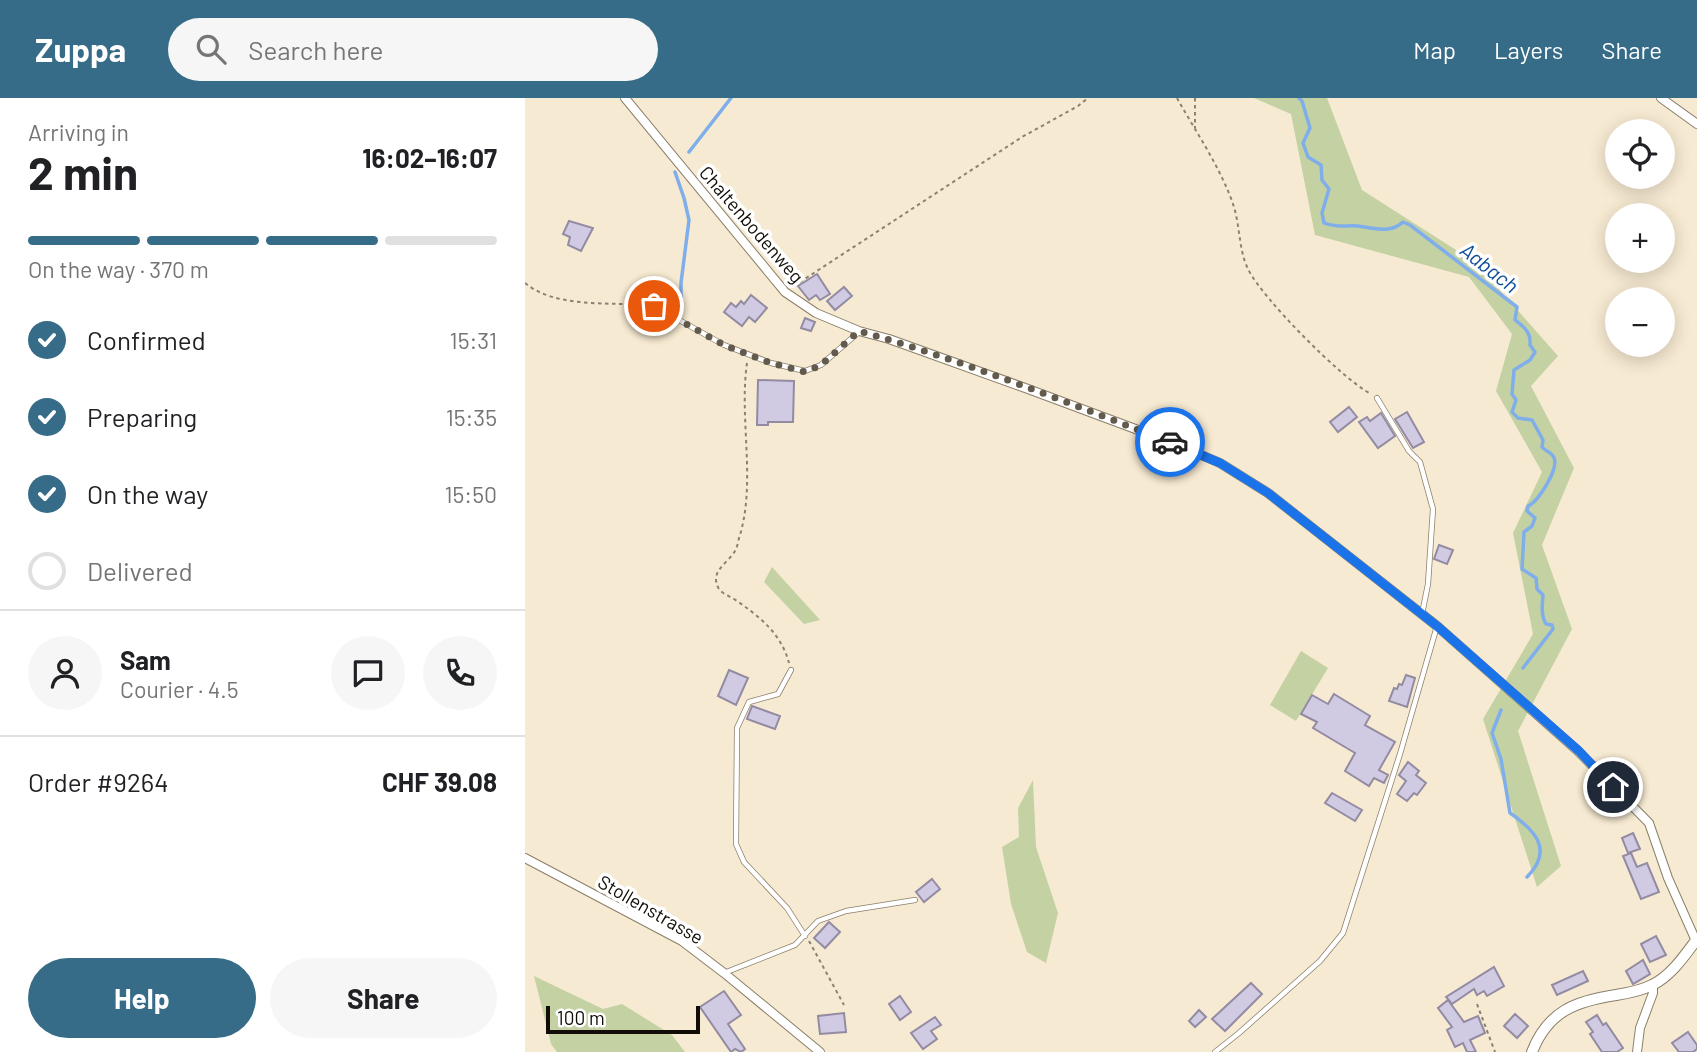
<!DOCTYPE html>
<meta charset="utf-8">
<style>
body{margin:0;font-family:Barlow,sans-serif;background:#f6f6f6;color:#202124;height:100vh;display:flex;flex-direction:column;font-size:26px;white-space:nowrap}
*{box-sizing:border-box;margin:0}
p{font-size:23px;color:#757577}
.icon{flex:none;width:38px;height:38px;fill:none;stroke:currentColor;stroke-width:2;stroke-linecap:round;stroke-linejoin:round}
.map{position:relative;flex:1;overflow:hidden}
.drawer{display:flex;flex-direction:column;background:#fff;width:525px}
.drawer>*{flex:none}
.tools{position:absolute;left:1080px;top:21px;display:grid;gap:14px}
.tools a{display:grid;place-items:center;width:70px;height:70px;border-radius:50%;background:#fff;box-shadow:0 4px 18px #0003;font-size:35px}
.scale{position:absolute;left:21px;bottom:18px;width:154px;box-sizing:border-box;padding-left:7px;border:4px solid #110d06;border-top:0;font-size:19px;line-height:24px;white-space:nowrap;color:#110d06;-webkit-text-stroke:5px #fff;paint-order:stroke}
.pin{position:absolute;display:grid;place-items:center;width:60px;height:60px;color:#fff;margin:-30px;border:4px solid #fff;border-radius:50%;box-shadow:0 2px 7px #0007}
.courier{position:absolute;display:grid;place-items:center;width:70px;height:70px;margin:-35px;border:5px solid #1a73e8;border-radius:50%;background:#fff;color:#222;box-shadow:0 2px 9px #0007}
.head em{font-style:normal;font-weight:700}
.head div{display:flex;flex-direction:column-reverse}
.head{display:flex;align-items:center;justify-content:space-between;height:119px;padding:0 28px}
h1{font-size:46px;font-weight:700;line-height:52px}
.bar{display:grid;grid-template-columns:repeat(4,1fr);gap:10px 7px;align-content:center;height:84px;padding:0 28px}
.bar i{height:9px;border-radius:5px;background:#e0e0e0}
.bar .active{background:#366c87}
.bar p{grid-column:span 4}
.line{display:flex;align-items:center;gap:18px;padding:0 28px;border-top:2px solid #e0e0e0}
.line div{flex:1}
.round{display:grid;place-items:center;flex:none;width:74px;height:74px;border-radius:37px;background:#f6f6f6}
ol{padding:0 28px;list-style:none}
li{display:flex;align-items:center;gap:21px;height:77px}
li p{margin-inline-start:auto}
li .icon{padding:7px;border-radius:50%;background:#366c87;color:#fff;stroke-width:4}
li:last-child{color:#757577}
li i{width:38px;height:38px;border:4px solid #e0e0e0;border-radius:50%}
.cta{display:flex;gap:14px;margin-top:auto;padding:14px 28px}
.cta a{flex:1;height:80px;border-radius:42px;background:#366c87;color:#fff;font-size:28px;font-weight:700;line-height:80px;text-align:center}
.cta a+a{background:#f6f6f6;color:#202124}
header{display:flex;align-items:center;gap:42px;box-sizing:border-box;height:98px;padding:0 35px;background:#366c87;color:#fff}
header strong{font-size:33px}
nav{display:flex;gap:38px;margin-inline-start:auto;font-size:24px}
.search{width:490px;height:63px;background:#f6f6f6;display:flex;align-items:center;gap:18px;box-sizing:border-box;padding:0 24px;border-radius:38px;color:#757577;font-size:26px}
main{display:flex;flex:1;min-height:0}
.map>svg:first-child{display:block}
.green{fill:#c4d2a3}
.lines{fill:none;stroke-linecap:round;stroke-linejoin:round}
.stream{stroke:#7faeeb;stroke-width:3.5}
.building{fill:#d1cae3;stroke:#928ba2;stroke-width:2}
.service-casing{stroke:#8a7f69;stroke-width:6}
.minor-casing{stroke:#8a7f69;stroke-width:10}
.tertiary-casing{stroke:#8a7f69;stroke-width:12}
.path{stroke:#8b8272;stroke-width:2;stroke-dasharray:3.5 3.5;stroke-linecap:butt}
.service{stroke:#fff;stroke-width:4.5}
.minor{stroke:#fff;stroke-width:8}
.tertiary{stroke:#fff;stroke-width:10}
.done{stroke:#625a4d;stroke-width:7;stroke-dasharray:0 12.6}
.route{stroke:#1a73e8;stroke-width:9}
.labels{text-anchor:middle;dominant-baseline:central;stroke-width:7;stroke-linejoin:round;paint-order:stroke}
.street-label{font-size:19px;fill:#110d06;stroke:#fff}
.water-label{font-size:21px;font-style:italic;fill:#104f97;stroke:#fff}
</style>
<header>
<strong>Zuppa</strong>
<div class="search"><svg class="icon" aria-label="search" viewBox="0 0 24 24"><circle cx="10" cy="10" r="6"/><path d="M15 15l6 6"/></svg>Search here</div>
<nav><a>Map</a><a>Layers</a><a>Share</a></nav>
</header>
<main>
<section class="drawer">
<div class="head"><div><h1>2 min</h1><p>Arriving in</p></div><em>16:02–16:07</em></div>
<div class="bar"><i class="active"></i><i class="active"></i><i class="active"></i><i></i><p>On the way · 370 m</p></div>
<ol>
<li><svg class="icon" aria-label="check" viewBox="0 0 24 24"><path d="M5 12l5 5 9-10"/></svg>Confirmed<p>15:31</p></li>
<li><svg class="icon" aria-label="check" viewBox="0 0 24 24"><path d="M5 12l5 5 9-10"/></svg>Preparing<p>15:35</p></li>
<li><svg class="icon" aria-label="check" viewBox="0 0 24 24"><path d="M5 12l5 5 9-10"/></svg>On the way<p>15:50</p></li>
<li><i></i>Delivered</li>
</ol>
<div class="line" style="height:126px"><a class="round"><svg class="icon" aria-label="person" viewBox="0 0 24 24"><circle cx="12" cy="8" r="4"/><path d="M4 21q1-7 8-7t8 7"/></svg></a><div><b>Sam</b><p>Courier · 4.5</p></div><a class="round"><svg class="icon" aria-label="chat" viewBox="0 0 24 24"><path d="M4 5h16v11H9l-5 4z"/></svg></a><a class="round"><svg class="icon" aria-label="phone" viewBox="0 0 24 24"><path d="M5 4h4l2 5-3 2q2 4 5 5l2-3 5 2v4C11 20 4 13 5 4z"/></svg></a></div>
<div class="line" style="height:91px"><div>Order #9264</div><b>CHF 39.08</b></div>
<div class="cta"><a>Help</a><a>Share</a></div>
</section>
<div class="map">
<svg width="1172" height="954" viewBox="0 0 1172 954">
<rect width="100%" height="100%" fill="#f7ead2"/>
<!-- green -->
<g class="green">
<polygon points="729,0 802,0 837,92 950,164 1033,258 1006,288 1049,370 1017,447 1047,531 993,633 1036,768 1012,789 958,621 1008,536 988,435 1017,374 971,293 987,236 944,179 790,137 766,16"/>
<polygon points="247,469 295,522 279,526 239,484"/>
<polygon points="776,553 803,570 771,623 745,607"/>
<polygon points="508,682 511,749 533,815 521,865 502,854 486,806 477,749 494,739 493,710"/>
<polygon points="9,878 78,911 97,906 147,937 160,954 32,954 26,946"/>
</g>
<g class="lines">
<!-- stream -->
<g class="stream">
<path d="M774,0L777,3L785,30L778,45L783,59L796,67L797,82L804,91L797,115L799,125C811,130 821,127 833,128C848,130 866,136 878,124L885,127L992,209L990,222C1000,230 1006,234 1005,247L1010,254L1005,262L989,272L987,296L991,302L987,314L993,320L1007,322L1018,342L1017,349C1020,353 1028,355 1029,360C1034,371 1013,404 1003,408L1002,413L1010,420L1007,428L999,434L997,471L1011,480L1012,491L1018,497C1017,507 1016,518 1021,526L1027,527L1028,531L998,570"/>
<polyline points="164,54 206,0"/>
<polyline points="150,74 159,100 164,122 156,185 156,212"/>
<path d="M976,612L967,635L976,661L985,715C1010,732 1029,752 1002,779"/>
</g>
</g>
<!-- building -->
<g class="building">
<polygon points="44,123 68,130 56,153 43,147 45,139 38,136"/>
<polygon points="292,176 305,196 295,202 291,197 284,202 273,188"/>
<polygon points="319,189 327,198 310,212 302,203"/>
<polygon points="226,197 242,210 230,224 224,219 217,228 199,214 206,205 211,209 216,203 219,206"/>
<polygon points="280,220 290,224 286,233 276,230"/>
<polygon points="233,282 269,283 268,324 243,324 243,327 232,327"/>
<polygon points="824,309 832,319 813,334 805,324"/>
<polygon points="882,314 899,344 888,350 870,321"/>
<polygon points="856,315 870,338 853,350 834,324 842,319 845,323"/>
<polygon points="914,447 928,452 922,466 909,461"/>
<polygon points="204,572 223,580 211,607 193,598"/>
<polygon points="881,577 890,580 882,609 864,603 869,590 872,591 874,586 877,587"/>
<polygon points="809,596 845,618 840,627 870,644 854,672 863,677 859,685 849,680 844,688 820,673 830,655 788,630 792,624 776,616 787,597 803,606"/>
<polygon points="227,608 255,618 250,631 222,621"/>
<polygon points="883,664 894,673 891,677 901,685 892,697 889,695 882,703 872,696 881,683 874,677"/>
<polygon points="807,695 837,712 830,723 800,705"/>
<polygon points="1108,735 1115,751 1103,755 1097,740"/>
<polygon points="1106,755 1112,769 1122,765 1134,794 1116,801 1098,758"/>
<polygon points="407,781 415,791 399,804 391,794"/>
<polygon points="304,824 315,834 300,850 289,840"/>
<polygon points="1131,838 1141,857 1125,864 1116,846"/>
<polygon points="1118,862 1125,876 1108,886 1101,873"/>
<polygon points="969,869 979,888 962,898 959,893 952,897 949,891 927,906 921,899"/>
<polygon points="1058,873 1063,883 1032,897 1027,887"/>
<polygon points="726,885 737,896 700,933 687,921"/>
<polygon points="199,893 216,917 203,926 220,951 216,954 210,951 206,954 175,909"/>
<polygon points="375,898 386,914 375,922 364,906"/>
<polygon points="923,902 939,924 953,918 960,935 945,942 951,954 942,954 938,945 930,949 922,932 927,929 913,910"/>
<polygon points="674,912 681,919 670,929 664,923"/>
<polygon points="319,915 321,934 295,936 293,918"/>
<polygon points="990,916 1003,928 992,940 979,928"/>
<polygon points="1072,917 1078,927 1081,925 1098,950 1092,954 1077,954 1065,936 1068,934 1061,924"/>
<polygon points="410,919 416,927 406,933 412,941 398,951 386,935"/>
<polygon points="1163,934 1172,947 1172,951 1168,954 1154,954 1147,945"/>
</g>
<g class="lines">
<defs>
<g id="service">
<polyline points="129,208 199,247 246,265 280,273 296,267 334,234"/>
<polyline points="852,300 884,353 895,364 908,411 903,486 897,516"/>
<polyline points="266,572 253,596 224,604 212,630 211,746 219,764 262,810 280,838"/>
<polyline points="199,875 270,847 293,823 321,813 390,802"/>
<polyline points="690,954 714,935 795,863 818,835 875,656 912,528"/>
</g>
<g id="minor">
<polyline points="100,0 260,194 291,215 334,233 364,241 503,291 648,345 695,365 743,395 912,528 1053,653 1124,725 1143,780 1171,843"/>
<polyline points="1136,0 1172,26"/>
<polyline points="0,760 157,843 199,875 295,954"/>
<polyline points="1112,954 1115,930 1128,895 1128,887"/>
</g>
<path id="tertiary" d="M1007,954C1023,913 1051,903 1091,897C1103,895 1116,893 1127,887C1146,878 1160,857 1172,841"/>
</defs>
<!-- service casing -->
<use href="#service" class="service-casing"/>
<!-- minor casing -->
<use href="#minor" class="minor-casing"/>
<!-- tertiary casing -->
<use href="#tertiary" class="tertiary-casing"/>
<!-- path -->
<g class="path">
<path d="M652,0C671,34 697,72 709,109C715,129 714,153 723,171C737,200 817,281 846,296"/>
<polyline points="670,0 670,30"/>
<path d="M0,185C30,210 82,204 120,207"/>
<polyline points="269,188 497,39 553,8 563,0"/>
<path d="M222,265C214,320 231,383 215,437C213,442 213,448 210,453C203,465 185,473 193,489C195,495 203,497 209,501C234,518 256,535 264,565"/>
<polyline points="284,843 319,907"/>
<polyline points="952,906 970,954"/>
</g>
<!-- service -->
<use href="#service" class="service"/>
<!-- minor -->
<use href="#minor" class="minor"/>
<!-- tertiary -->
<use href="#tertiary" class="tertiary"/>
</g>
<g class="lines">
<!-- done -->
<path class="done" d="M129,208L199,247L246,265L280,274L296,267L334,233C440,263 543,305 645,344"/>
<!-- route -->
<polyline class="route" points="645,344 695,365 743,395 912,528 1054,653 1088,689"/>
</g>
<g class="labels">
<!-- street labels -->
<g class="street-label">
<text transform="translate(227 126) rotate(49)">Chaltenbodenweg</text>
<text transform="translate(126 811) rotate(30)">Stollenstrasse</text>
</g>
<!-- water labels -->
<g class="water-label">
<text transform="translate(965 169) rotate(38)">Aabach</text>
</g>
</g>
</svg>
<div class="tools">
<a><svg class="icon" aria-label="locate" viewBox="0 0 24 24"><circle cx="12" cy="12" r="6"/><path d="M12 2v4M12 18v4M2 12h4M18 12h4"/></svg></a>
<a>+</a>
<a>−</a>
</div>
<div class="scale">100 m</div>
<div class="pin" style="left:129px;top:208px;background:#ea580c"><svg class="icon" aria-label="bag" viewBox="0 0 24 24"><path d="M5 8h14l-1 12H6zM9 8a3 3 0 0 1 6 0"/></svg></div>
<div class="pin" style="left:1088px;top:689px;background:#1f2937"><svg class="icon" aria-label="home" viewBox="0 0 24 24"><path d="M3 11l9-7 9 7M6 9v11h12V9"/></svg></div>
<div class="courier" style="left:645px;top:344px"><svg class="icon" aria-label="car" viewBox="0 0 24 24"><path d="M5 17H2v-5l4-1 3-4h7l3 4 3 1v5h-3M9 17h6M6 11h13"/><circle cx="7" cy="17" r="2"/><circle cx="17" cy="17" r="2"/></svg></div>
</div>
</main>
